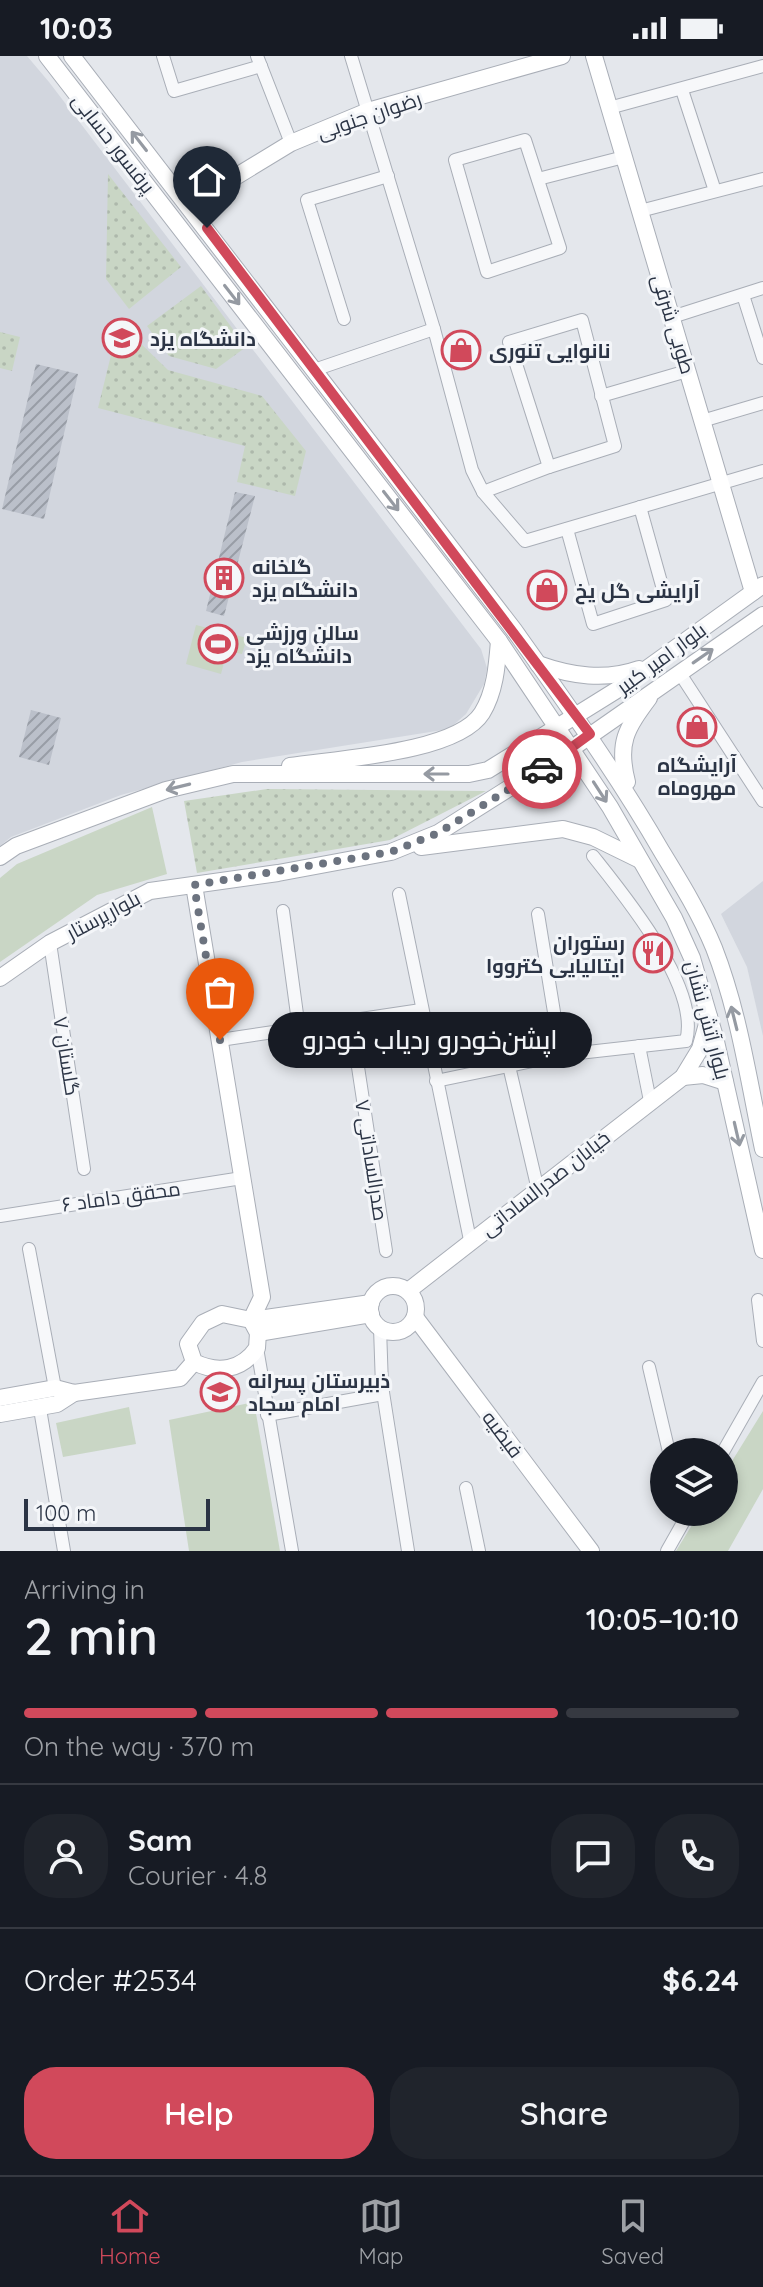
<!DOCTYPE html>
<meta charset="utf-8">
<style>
body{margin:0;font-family:Quicksand,Cairo,sans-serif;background:#20242c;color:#f1f3f6;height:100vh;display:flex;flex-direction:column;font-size:30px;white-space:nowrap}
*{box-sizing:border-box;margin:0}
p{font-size:26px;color:#9ea1a6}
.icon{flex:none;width:44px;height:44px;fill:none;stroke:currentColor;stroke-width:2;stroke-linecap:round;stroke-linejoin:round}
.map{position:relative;height:1495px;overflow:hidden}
.drawer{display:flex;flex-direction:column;background:#171b24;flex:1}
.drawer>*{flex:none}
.buttons{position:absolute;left:650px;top:1382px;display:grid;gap:16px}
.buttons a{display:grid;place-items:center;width:88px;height:88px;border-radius:50%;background:#171b24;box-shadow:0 4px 12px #0003;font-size:40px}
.scale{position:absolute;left:24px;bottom:20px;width:186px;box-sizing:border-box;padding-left:8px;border:4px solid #2b3445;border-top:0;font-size:22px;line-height:28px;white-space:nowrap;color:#2b3445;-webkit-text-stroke:6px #f4f6f9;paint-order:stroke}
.pin{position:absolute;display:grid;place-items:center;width:68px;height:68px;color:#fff;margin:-82px -34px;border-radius:50% 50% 50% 0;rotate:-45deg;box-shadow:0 0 8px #0007}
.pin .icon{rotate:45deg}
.courier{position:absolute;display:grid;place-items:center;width:80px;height:80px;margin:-40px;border:6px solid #d1495b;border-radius:50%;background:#fff;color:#222;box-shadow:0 2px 10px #0007}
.bubble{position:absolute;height:56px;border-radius:28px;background:#171b24;box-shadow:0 4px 12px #0003;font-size:26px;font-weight:600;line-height:56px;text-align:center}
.summary em{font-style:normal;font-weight:600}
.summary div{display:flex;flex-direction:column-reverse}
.summary{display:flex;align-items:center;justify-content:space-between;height:136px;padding:0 24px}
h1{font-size:52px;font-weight:600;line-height:60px}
.bar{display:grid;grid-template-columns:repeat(4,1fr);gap:12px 8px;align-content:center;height:96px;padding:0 24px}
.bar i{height:10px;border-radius:6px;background:#363941}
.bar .on{background:#d1495b}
.bar p{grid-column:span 4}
.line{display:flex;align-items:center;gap:20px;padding:0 24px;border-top:2px solid #363941}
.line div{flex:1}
.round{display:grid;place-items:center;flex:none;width:84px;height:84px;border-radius:32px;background:#20242c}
.action{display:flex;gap:16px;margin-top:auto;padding:16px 24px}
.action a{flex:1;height:92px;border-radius:32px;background:#d1495b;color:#fff;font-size:32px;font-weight:600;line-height:92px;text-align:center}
.action a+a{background:#20242c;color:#f1f3f6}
.status{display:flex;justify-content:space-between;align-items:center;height:56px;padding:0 40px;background:#171b24;direction:ltr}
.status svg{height:22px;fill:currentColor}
.tabs{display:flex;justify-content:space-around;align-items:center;height:112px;border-top:2px solid #363941;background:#171b24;font-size:22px;color:#9ea1a6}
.tabs a{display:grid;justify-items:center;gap:4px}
.tabs .on{color:#d1495b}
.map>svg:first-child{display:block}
.built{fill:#d2d6de}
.grass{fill:url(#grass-dots)}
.park{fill:#c9d6c5}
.building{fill:url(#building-hatch)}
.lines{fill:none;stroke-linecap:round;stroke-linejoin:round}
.street-casing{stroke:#a9aeb7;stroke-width:14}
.secondary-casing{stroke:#a9aeb7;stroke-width:18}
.street{stroke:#f7f8fa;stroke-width:12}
.secondary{stroke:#fff;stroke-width:16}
.oneway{stroke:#959aa2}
.done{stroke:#6c737f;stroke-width:8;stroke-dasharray:0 14.4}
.route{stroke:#d1495b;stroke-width:10}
.labels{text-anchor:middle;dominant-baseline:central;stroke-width:6;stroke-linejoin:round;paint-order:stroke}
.street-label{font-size:20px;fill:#2b3445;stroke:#f4f6f9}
.poi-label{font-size:20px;font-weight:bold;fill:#2b3445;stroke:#f4f6f9;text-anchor:start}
</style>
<div class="status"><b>10:03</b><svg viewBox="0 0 49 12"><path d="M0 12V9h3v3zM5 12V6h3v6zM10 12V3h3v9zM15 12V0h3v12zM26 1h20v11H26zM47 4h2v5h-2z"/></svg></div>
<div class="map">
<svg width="763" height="1495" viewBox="0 0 763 1495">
<defs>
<pattern id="grass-dots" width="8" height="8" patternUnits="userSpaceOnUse" patternTransform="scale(2)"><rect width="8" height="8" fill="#c9d6c5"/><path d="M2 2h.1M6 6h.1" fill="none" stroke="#adb8ab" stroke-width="1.8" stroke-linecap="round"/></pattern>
<pattern id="building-hatch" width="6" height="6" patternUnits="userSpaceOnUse" patternTransform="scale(2)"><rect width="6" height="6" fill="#bbc0ca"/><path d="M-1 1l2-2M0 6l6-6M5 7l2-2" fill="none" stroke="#989da6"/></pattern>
</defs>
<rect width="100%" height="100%" fill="#e4e7ec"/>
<!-- built -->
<g class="built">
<polygon points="0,0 27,0 49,26 481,593 487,612 484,628 466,658 449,673 242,706 121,739 11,781 0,790"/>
<polygon points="763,825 763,980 747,911 721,858"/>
</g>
<!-- grass -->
<g class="grass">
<polygon points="108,118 181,211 129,253 106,223"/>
<polygon points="201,230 246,291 216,313 169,300 147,270"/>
<polygon points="0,276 20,281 12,315 0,312"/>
<polygon points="135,282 168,314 262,340 306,395 295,440 237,426 245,390 98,352 112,295"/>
<polygon points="267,733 486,735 390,784 197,817 184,745"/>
</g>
<!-- park -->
<g class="park">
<polygon points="196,569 247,582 242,598 227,595 221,618 186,608"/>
<polygon points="152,751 167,818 97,839 0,906 0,822 17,808"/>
<polygon points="254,1346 280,1495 189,1495 169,1364"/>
<polygon points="129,1351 136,1388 63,1401 56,1367"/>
<polygon points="763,1355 763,1433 728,1495 676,1495 700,1456 724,1456 724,1418"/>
</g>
<!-- building -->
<g class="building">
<polygon points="36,308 78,318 44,463 2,453"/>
<polygon points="235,436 255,440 224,560 206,555"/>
<polygon points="31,654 61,662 49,709 19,701"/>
</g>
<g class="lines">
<defs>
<g id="street">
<polyline points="163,0 174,35 261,10"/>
<polyline points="257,0 291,87"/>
<polyline points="351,0 434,273 472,414 483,436 525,485 763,415"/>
<polyline points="682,34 715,135"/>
<polyline points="609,52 763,10"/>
<polygon points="525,84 560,192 487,216 455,104"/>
<polyline points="538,123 624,101"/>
<polyline points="640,155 763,123"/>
<polyline points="743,239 763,302"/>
<polyline points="672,261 763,232"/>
<polyline points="344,263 307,144 388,120"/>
<polygon points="582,264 615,390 549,411 509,286"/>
<polyline points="314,314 434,273"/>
<polyline points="601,340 687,315"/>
<polyline points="702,365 763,347"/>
<polyline points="483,436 549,411"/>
<polyline points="567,473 593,568 666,544 640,451"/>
<polyline points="679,616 763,745"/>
<polyline points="399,838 470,1184"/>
<polyline points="283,855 299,973"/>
<polyline points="538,858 561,999"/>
<polyline points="50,887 84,1113"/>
<polyline points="351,965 386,1195"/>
<polyline points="220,984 421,954"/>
<polyline points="639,990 650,1045"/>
<polyline points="509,1010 538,1134"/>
<path d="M436,1025L561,999L686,985C701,932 624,839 593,800"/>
<polyline points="0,1160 242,1122"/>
<polyline points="29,1193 55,1332"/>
<polyline points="758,1244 763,1285"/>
<polyline points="380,1272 382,1330 408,1495"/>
<polyline points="257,1292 292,1495"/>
<polyline points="649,1311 669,1396"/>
<polyline points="40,1353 64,1495"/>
<polyline points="267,1359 383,1338"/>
<polyline points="723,1396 763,1326"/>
<polyline points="466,1432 479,1495"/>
<polyline points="667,1495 689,1456"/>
</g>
<g id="secondary">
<polyline points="47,0 499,585 610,751 674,862 692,902 715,981 763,1194"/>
<path d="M72,0L514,574C566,647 617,718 662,796C681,827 700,858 714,892C739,956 749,1026 763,1093"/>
<polyline points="594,0 753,536"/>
<polyline points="189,149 291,87 368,55 562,0"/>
<path d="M538,608C572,620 605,625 639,613"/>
<path d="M290,710C336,703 457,697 482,657C495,636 497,610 499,585"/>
<path d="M627,726C617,687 626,673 649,642"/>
<polyline points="421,791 563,773 593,781 640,804"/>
<polyline points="0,801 16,790 166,734 233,718 469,718 488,714 620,632 763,529"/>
<polyline points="194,829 262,1241 251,1264"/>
<polyline points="0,922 50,887 150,835 278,817 391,796 438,777 571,693 763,559"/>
<polyline points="683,1021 703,1019 725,1026"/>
<circle cx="393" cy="1253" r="23"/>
<polyline points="408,1235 683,1021 700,993 709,961"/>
<path d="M222,1258L251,1264L258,1277L257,1292C242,1314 218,1318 194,1306L188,1288L203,1267Z"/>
<polyline points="415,1261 591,1495"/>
<polyline points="251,1264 371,1247"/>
<polyline points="258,1277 371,1258"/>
<polyline points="0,1342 55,1332 74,1337 180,1322 194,1306"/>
<polyline points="0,1358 57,1348 74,1337"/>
</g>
</defs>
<!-- street casing -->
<use href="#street" class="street-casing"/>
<!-- secondary casing -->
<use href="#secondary" class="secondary-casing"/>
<!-- street -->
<use href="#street" class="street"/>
<!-- secondary -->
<use href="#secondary" class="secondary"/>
</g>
<!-- one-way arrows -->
<defs><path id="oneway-shaft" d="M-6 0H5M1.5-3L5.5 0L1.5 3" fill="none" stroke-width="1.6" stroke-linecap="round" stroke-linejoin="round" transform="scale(2)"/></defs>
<g class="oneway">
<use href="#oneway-shaft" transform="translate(139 85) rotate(-128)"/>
<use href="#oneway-shaft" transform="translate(232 239) rotate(52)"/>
<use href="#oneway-shaft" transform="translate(391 445) rotate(52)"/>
<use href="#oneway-shaft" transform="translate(703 600) rotate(-35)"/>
<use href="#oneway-shaft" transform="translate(436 718) rotate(180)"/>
<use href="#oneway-shaft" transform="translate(178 731) rotate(166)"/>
<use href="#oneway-shaft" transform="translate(600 736) rotate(57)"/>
<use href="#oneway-shaft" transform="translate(734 962) rotate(-104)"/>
<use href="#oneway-shaft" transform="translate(737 1078) rotate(77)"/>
</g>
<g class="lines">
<!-- done -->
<polyline class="done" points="220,984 194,829 391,796 438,777 542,713"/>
<!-- route -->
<polyline class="route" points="207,172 590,678 542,713"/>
</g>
<!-- icons -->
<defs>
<symbol id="university-ring" viewBox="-11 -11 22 22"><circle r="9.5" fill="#f4f6f9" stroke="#d1495b" stroke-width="1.5"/><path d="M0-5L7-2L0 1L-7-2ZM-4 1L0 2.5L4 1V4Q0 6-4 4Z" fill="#d1495b"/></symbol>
<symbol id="shop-ring" viewBox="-11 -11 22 22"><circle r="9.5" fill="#f4f6f9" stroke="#d1495b" stroke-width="1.5"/><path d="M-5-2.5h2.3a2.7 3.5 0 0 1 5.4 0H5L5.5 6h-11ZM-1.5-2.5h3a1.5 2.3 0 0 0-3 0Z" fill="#d1495b"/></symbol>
<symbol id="building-ring" viewBox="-11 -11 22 22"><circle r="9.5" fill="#f4f6f9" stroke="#d1495b" stroke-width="1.5"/><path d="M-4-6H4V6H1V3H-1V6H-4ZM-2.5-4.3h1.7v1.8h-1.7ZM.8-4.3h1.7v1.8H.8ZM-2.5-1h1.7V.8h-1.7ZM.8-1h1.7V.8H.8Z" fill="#d1495b"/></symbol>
<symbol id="stadium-ring" viewBox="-11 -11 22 22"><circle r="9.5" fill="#f4f6f9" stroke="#d1495b" stroke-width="1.5"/><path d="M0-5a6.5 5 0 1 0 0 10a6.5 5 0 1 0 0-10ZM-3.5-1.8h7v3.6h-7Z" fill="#d1495b"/></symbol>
<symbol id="restaurant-ring" viewBox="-11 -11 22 22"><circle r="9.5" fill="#f4f6f9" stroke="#d1495b" stroke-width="1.5"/><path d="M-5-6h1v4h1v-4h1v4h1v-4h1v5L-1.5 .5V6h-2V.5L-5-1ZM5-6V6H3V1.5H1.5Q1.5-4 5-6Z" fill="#d1495b"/></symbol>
</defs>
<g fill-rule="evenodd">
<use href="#university-ring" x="100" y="260" width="44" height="44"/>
<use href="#shop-ring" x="439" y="272" width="44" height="44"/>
<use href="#building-ring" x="202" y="500" width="44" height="44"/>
<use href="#shop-ring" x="525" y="512" width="44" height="44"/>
<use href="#stadium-ring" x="196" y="566" width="44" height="44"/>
<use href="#shop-ring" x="675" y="649" width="44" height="44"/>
<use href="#restaurant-ring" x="631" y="875" width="44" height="44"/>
<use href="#university-ring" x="198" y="1314" width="44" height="44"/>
</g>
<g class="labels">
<!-- street labels -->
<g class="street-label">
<text transform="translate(369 59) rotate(-19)">رضوان جنوبی</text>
<text transform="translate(114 87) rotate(52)">پرفسور حسابی</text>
<text transform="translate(674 268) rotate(73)">طوبی شرقی</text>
<text transform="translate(661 602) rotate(-36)">بلوار امیر کبیر</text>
<text transform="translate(103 859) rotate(-28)">بلوارپرستار</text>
<text transform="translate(708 964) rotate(75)">بلوار آتش نشان</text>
<text transform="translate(67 1000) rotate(81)">گلستان ۷</text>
<text transform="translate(372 1104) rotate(81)">صدرالساداتی ۷</text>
<text transform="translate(545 1127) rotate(-38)">خیابان صدرالساداتی</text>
<text transform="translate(121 1140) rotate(-8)">محقق داماد ۶</text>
<text transform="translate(503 1378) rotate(53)">فیضیه</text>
</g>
<!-- poi labels -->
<g class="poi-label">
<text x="150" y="282">دانشگاه یزد</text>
<text x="489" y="294">نانوایی تنوری</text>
<text x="252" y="510">گلخانه<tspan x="252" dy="23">دانشگاه یزد</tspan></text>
<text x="575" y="534">آرایشی گل یخ</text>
<text x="246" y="576">سالن ورزشی<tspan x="246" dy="23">دانشگاه یزد</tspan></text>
<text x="697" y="708" text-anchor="middle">آرایشگاه<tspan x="697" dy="23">مهروماه</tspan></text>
<text x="625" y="886" text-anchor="end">رستوران<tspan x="625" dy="23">ایتالیایی کترووا</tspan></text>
<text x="248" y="1324">ذبیرستان پسرانه<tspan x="248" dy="23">امام سجاد</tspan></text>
</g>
</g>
</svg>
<div class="buttons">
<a><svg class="icon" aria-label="layers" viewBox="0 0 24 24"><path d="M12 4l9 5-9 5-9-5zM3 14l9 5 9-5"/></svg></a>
</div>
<div class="scale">100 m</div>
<div class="pin" style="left:220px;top:984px;background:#ea580c"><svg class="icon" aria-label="bag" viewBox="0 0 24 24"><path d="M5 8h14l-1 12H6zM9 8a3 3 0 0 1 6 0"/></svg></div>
<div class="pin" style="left:207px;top:172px;background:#1f2937"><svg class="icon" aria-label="home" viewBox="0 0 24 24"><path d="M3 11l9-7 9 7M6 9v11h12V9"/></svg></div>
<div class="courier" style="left:542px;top:713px"><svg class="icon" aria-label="car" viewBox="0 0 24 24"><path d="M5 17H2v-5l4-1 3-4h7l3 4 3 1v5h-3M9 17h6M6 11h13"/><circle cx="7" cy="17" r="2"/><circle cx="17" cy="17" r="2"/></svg></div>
<div class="bubble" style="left:268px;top:956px;width:324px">اپشن‌خودرو ردیاب خودرو</div>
</div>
<section class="drawer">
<div class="summary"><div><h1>2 min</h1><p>Arriving in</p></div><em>10:05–10:10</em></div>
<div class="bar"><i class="on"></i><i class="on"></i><i class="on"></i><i></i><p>On the way · 370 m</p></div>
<div class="line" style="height:144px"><a class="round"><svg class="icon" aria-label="person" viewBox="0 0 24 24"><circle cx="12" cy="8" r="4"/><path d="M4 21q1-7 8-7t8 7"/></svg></a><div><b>Sam</b><p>Courier · 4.8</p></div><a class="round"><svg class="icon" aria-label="chat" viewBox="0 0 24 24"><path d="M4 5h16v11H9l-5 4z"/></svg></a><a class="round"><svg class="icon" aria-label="phone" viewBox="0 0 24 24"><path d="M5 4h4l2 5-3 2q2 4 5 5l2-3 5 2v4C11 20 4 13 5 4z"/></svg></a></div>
<div class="line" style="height:104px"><div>Order #2534</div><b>$6.24</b></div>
<div class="action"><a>Help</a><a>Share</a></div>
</section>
<nav class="tabs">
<a class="on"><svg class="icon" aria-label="home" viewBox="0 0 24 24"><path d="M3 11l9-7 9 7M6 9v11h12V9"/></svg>Home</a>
<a><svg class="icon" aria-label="map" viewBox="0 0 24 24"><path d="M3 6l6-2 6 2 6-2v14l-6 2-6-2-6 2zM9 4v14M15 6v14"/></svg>Map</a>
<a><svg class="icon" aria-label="saved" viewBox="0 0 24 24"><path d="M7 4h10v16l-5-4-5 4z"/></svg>Saved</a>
</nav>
